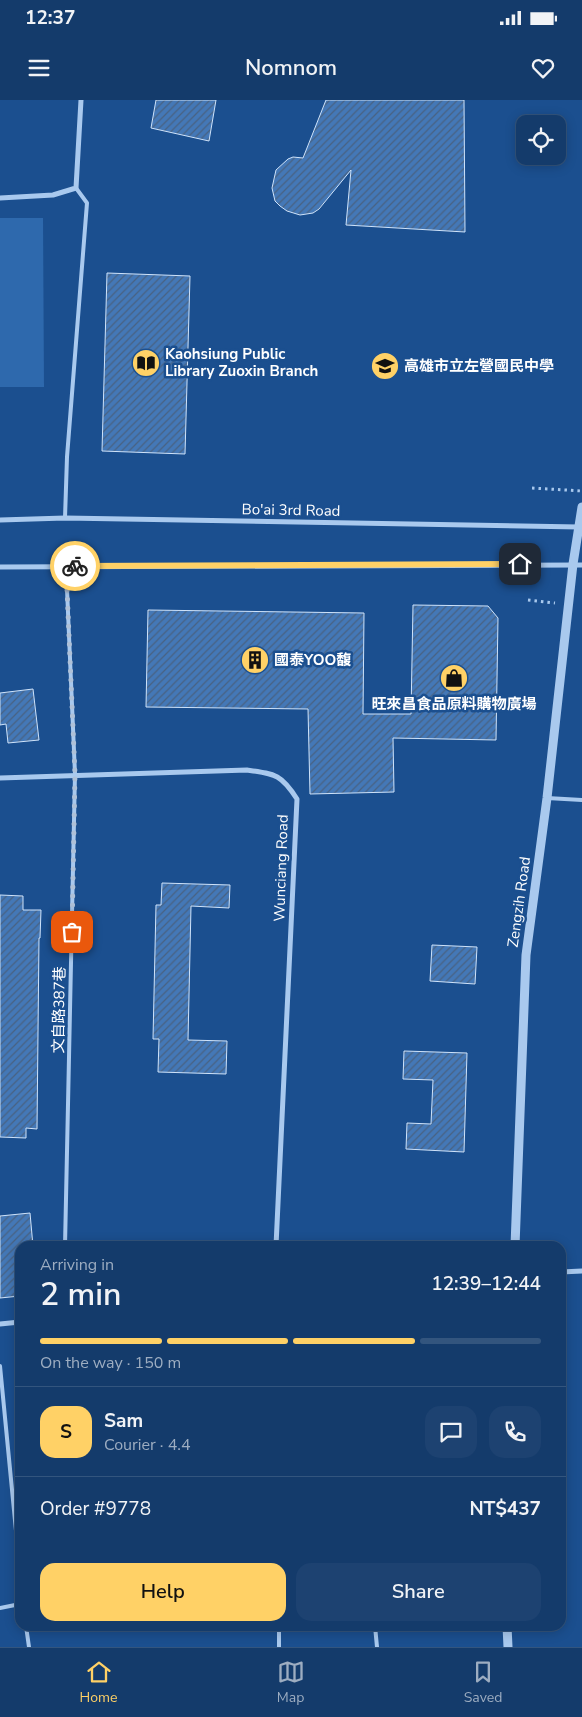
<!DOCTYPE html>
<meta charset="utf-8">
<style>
body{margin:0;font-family:"Nunito Sans","Noto Sans TC",sans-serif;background:#1d4271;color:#f1f3f6;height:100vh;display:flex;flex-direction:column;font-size:19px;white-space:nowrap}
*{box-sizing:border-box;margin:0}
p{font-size:16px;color:#9dadc1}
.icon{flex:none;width:28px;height:28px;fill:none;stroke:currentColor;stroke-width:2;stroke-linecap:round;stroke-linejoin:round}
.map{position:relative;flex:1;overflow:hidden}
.panel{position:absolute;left:15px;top:1141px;width:551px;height:390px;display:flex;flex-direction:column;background:#143b6b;border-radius:15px;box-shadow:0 2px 12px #0003,0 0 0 1px #33557e}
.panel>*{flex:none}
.buttons{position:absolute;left:516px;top:15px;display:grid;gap:10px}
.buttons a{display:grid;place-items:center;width:50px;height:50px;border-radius:10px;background:#143b6b;box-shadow:0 2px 12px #0003,0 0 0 1px #33557e;font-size:25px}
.pin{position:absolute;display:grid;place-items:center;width:42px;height:42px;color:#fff;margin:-21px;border-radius:10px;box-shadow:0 2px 8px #0006}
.courier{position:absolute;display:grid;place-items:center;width:50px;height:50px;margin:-25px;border:4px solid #ffd166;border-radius:50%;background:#fff;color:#222;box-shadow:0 1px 6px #0007}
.headline em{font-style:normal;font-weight:600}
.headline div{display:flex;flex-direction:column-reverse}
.headline{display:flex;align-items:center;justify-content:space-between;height:85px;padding:0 25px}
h1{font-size:32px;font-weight:600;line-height:38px}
.bar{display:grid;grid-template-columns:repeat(4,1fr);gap:8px 5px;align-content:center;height:60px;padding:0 25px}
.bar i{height:6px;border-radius:4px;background:#33557e}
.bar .current{background:#ffd166}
.bar p{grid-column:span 4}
.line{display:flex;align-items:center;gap:12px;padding:0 25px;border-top:1px solid #33557e}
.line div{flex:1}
.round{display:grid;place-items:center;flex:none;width:52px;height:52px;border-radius:15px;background:#1d4271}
.cta{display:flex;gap:10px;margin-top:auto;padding:10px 25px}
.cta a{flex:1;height:58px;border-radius:15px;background:#ffd166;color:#111;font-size:20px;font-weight:600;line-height:58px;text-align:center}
.cta a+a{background:#1d4271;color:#f1f3f6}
.status{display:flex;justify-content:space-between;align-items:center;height:35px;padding:0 25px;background:#143b6b;direction:ltr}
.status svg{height:14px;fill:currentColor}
header{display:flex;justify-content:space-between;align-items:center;height:65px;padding:0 25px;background:#143b6b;font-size:22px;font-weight:600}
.dock{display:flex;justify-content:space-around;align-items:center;height:70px;border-top:1px solid #33557e;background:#143b6b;font-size:14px;color:#9dadc1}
.dock a{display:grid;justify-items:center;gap:2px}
.dock .current{color:#ffd166}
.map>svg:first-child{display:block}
.park{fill:#2e69ad}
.building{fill:url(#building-hatch);stroke:#cfe3fa}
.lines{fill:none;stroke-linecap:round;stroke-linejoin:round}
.path{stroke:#a9c9ee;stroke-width:3;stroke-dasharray:2.5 4;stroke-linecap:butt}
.service{stroke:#a9c9ee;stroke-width:4}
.minor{stroke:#a9c9ee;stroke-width:5}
.tertiary{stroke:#a9c9ee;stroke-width:9}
.done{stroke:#afc1d8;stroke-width:5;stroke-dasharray:0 9}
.route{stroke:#ffd166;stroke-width:6}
.labels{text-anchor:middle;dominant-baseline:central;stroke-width:5;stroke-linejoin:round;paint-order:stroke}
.poi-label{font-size:15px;font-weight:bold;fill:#fff;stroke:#1b4f8f;text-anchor:start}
.street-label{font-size:15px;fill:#fff;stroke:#1b4f8f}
</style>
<div class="status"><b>12:37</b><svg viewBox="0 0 49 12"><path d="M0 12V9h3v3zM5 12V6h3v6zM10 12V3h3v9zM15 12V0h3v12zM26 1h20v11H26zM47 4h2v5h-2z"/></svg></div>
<header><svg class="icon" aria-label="menu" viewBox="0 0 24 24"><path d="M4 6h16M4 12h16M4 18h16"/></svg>Nomnom<svg class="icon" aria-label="heart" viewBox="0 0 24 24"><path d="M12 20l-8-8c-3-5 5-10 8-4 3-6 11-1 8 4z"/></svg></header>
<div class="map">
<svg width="582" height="1547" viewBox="0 0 582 1547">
<defs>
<pattern id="building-hatch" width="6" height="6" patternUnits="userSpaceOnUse" patternTransform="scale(1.25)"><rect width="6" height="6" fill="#4478b7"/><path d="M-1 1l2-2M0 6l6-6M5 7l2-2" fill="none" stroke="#486282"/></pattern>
</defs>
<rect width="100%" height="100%" fill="#1b4f8f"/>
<!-- park -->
<polygon class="park" points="0,118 43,118 44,287 0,287"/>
<!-- building -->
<g class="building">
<polygon points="156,0 216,0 209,41 151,28"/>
<polygon points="326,0 464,0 465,132 346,125 351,70 319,109 313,113 300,115 287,111 280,106 275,101 272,88 276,70 288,59 293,57 303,58"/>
<polygon points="107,173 190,176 185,354 102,351"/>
<polygon points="413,505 488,506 498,518 496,640 393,638 394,692 310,694 308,609 146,607 148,510 364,513 363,614 411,614"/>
<polygon points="33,589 39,640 8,643 6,624 0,625 0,593"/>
<polygon points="162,783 230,785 229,808 191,806 188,940 227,941 226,974 158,972 159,939 153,939 156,805 161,805"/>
<polygon points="0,795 23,796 23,810 41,810 40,838 39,838 37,1029 26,1028 26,1038 0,1037"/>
<polygon points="432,845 477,847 475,884 430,881"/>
<polygon points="404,951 467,953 464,1052 406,1049 407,1023 431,1024 433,980 403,979"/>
<polygon points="30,1113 33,1146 20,1146 20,1196 0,1198 0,1116"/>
</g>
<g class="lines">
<!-- path -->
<g class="path">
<polyline points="532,388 582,391"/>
<polyline points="528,500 555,503"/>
</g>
<!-- service -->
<g class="service">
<polyline points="65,418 67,357 87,103 76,88"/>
<polyline points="547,698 582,700"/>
<polyline points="65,1146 75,674 66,466"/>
<polyline points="0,1266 20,1472"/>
<polyline points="0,1508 20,1504"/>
<polyline points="26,1526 29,1547"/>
<polyline points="279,1526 279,1547"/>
<polyline points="375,1526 377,1547"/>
</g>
<!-- minor -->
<g class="minor">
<polyline points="0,98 53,95 76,88 81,0"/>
<polyline points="0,420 65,418 579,427"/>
<polyline points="0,467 582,465"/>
<path d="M0,678L247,670C275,674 281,674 297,699L276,1146"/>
<polyline points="561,1172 582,1171"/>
<polyline points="0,1224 20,1222"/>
</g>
<!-- tertiary -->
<g class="tertiary">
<polyline points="515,1146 526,855 547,698 573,464 582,407"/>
<polyline points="507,1526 508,1547"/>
</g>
</g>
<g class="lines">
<!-- done -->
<polyline class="done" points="72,832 75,674 66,466 75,466"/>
<!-- route -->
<polyline class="route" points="75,466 520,464"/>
</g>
<!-- icons -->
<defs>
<symbol id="library-disc" viewBox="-11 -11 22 22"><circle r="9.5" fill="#ffd166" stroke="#1b4f8f"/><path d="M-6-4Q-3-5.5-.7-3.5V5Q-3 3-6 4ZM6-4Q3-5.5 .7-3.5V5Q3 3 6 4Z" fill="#111"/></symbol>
<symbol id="school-disc" viewBox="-11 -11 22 22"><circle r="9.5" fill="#ffd166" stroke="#1b4f8f"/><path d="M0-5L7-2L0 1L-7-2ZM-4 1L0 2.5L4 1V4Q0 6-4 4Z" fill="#111"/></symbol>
<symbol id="building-disc" viewBox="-11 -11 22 22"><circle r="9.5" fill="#ffd166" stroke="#1b4f8f"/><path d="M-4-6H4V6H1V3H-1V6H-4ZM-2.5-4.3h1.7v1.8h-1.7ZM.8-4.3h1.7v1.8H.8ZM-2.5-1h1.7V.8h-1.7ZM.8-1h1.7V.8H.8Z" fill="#111"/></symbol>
<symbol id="shop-disc" viewBox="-11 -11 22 22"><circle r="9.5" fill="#ffd166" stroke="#1b4f8f"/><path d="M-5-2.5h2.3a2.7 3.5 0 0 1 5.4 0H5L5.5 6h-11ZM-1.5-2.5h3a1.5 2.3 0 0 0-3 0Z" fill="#111"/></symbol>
</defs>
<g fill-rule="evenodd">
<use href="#library-disc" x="130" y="247" width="32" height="32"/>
<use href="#school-disc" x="369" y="250" width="32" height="32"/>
<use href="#building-disc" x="239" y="544" width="32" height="32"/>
<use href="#shop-disc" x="438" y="562" width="32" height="32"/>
</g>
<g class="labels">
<!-- poi labels -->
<g class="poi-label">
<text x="165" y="254">Kaohsiung Public<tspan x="165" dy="17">Library Zuoxin Branch</tspan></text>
<text x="404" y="266">高雄市立左營國民中學</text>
<text x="274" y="560">國泰YOO馥</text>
<text x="454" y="604" text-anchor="middle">旺來昌食品原料購物廣場</text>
</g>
<!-- street labels -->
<g class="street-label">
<text transform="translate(291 410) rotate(1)">Bo'ai 3rd Road</text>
<text transform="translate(281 768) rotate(-88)">Wunciang Road</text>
<text transform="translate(519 802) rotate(-82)">Zengzih Road</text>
<text transform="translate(59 910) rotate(-89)">文自路387巷</text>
</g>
</g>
</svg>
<div class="buttons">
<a><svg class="icon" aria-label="locate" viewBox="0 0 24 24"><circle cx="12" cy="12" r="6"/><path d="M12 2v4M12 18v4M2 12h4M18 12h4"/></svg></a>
</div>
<div class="pin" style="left:72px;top:832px;background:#ea580c"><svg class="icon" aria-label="bag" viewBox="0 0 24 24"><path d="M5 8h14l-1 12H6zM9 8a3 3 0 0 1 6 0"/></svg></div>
<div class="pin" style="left:520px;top:464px;background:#1f2937"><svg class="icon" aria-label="home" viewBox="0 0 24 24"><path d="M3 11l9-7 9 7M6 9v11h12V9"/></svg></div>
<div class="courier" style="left:75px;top:466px"><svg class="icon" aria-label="bike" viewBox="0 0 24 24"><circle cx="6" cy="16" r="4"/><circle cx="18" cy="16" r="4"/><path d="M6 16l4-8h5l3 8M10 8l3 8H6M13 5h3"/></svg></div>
<section class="panel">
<div class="headline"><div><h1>2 min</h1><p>Arriving in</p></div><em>12:39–12:44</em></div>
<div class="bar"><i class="current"></i><i class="current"></i><i class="current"></i><i></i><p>On the way · 150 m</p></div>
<div class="line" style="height:90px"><b class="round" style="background:#ffd166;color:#111">S</b><div><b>Sam</b><p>Courier · 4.4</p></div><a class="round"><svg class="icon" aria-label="chat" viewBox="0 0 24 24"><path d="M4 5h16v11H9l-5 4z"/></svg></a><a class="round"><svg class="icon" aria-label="phone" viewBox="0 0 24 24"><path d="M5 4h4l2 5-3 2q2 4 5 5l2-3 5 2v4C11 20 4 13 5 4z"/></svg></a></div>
<div class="line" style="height:65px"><div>Order #9778</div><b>NT$437</b></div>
<div class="cta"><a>Help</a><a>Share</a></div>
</section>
</div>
<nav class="dock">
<a class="current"><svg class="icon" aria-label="home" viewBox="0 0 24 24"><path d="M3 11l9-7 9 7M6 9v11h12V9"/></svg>Home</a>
<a><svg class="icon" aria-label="map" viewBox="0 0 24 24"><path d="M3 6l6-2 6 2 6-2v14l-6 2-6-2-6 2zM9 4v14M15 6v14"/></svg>Map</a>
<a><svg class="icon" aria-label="saved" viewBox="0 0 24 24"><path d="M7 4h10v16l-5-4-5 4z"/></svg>Saved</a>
</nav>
